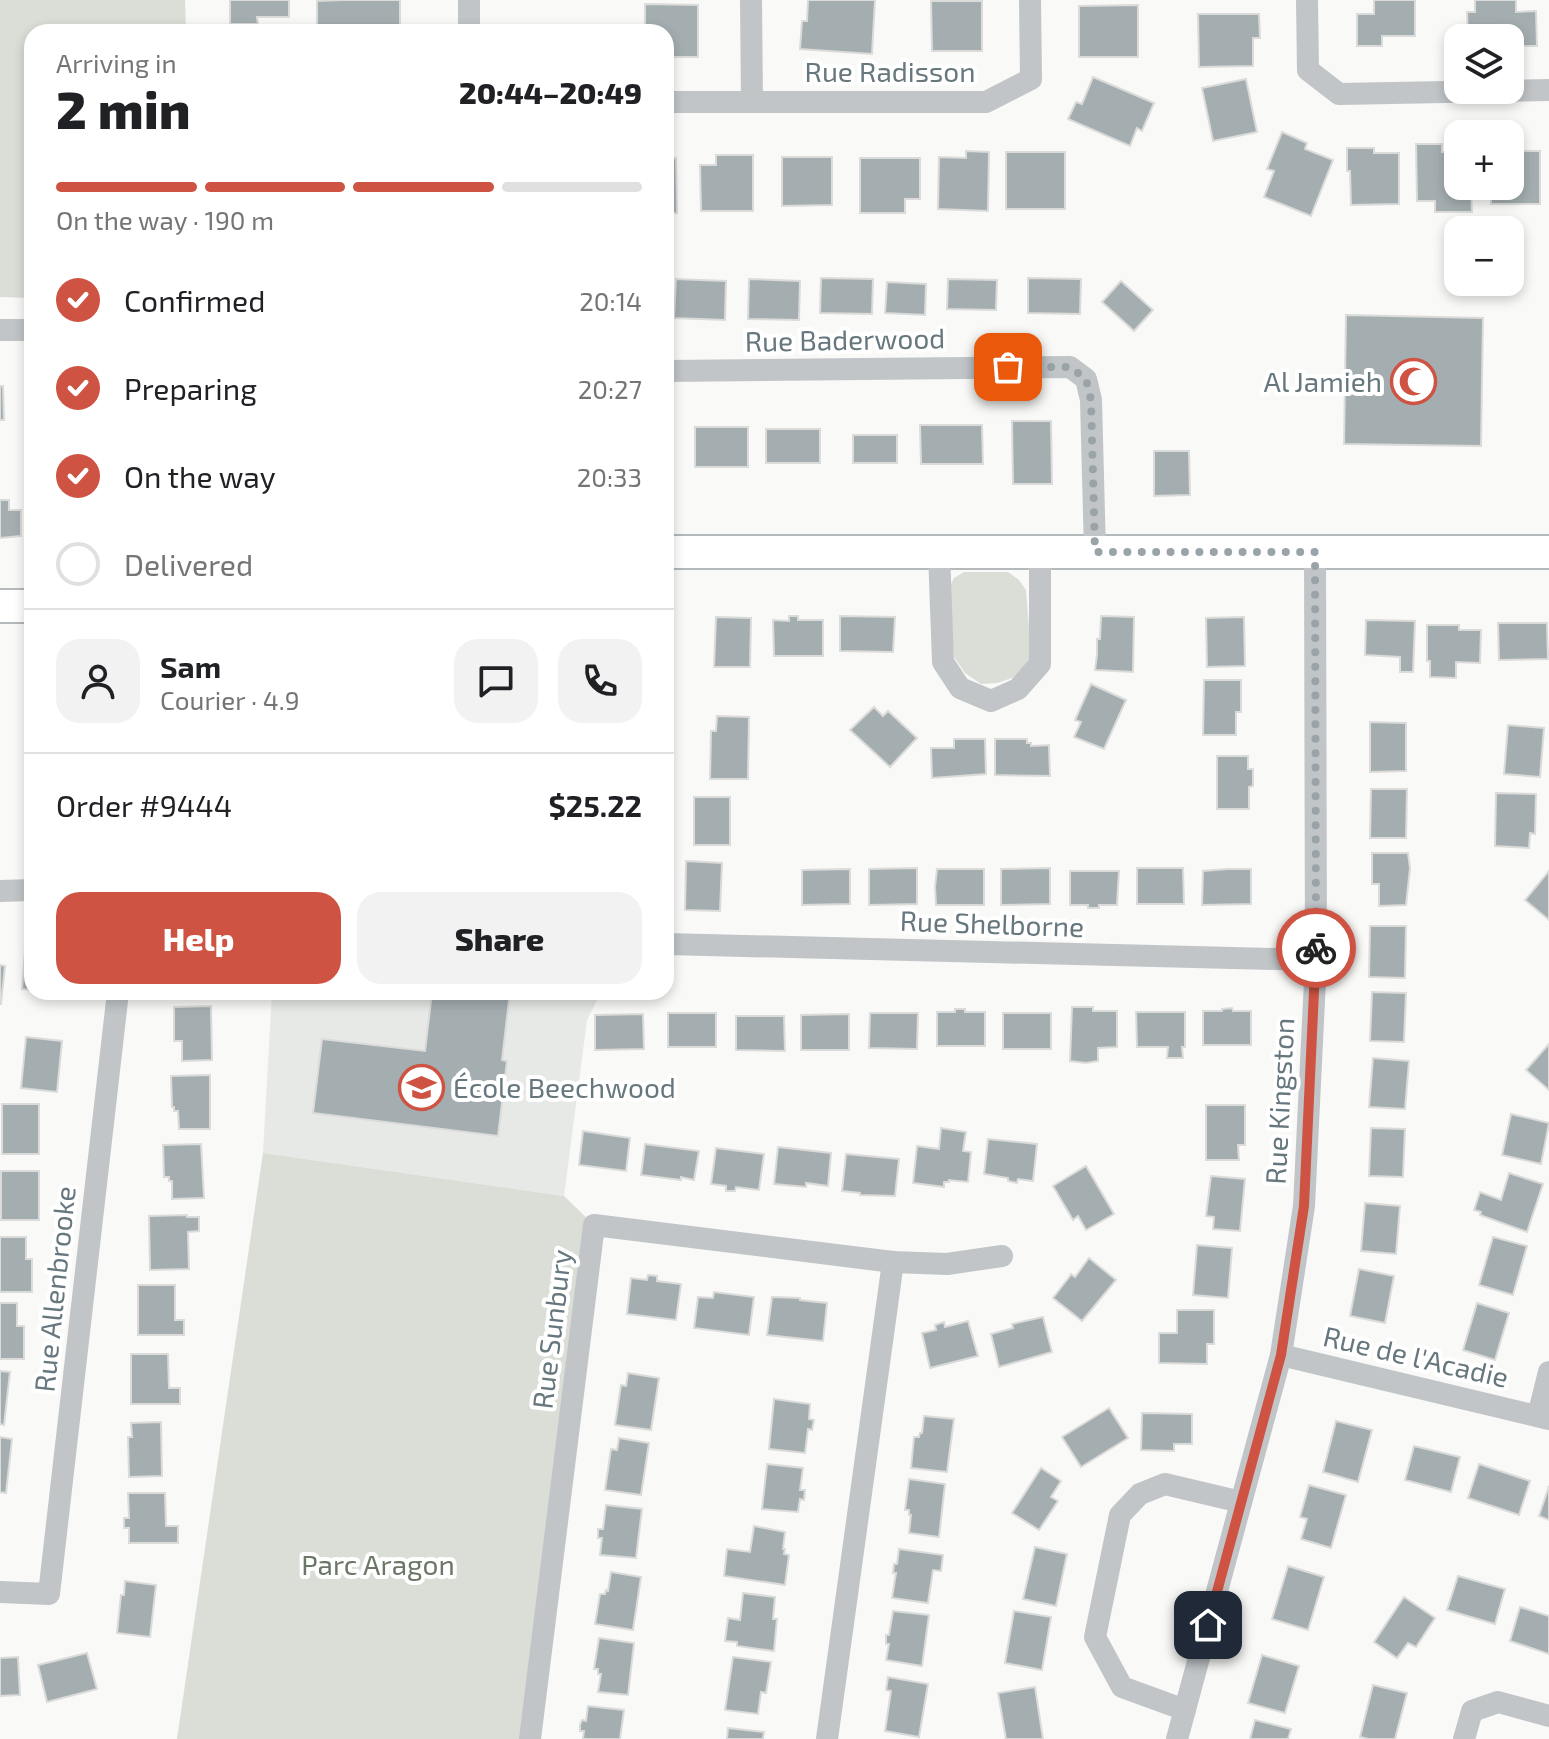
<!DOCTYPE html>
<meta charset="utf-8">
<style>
body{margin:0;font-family:"Exo 2",sans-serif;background:#f2f2f2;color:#202124;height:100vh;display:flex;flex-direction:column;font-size:30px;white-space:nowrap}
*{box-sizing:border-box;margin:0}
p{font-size:26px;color:#757577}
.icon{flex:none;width:44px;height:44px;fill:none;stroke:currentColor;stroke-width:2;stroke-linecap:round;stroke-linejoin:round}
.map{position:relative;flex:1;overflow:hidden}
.drawer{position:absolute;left:24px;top:24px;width:650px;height:976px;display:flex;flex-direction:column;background:#fff;border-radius:24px;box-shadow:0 4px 12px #0003}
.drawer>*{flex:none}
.controls{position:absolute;left:1444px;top:24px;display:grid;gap:16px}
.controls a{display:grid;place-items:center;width:80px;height:80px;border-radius:16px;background:#fff;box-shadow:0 4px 12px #0003;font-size:40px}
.pin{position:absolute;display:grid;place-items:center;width:68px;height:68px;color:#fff;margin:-34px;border-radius:16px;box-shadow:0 4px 12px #0006}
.courier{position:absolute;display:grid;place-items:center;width:80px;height:80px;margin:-40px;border:6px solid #ce5342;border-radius:50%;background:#fff;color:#222;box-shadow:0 2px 10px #0007}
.summary em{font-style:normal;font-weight:800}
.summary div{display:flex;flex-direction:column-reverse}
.summary{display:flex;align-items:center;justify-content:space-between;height:136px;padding:0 32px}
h1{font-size:52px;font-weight:800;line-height:60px}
.bar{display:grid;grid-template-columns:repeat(4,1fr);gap:12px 8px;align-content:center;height:96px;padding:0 32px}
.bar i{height:10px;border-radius:6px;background:#e0e0e0}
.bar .selected{background:#ce5342}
.bar p{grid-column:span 4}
.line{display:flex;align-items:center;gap:20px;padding:0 32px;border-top:2px solid #e0e0e0}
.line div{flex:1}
.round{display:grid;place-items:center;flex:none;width:84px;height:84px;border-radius:24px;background:#f2f2f2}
ol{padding:0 32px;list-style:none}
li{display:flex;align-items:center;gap:24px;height:88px}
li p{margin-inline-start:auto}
li .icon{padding:8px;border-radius:50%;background:#ce5342;color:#fff;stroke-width:4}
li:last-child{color:#757577}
li i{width:44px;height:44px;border:4px solid #e0e0e0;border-radius:50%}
.action{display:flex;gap:16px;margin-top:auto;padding:16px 32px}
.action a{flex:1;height:92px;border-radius:24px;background:#ce5342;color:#fff;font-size:32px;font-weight:800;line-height:92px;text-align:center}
.action a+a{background:#f2f2f2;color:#202124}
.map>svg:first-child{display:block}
.built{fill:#e7e9e7}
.green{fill:#daded7}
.building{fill:#a4aeb1;stroke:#dbdbd9;stroke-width:2}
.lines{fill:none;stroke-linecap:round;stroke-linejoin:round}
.secondary-casing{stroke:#b4b9bc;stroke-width:36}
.street{stroke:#c1c5c8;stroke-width:22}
.secondary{stroke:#fff;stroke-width:32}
.done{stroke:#9aa4a8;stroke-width:8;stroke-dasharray:0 14.4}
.route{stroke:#ce5342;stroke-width:10}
.labels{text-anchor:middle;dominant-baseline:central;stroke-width:8;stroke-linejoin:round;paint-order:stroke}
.street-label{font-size:28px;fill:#67777e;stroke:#fff}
.poi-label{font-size:28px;fill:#67777e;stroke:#fff;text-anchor:end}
.park-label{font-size:28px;fill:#6b7766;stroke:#fff}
</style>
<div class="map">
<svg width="1549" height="1739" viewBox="0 0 1549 1739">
<rect width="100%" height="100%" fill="#f9f9f7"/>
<!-- built -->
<polygon class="built" points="272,992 601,992 587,1020 564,1196 263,1153"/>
<!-- green -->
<g class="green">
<polygon points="0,0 185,0 186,32 32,32 32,298 0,297"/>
<polygon points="964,572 1008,572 1019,580 1026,590 1031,654 1027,666 1015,677 997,683 981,684 965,673 954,657 949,588 954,578"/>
<polygon points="263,1153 564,1196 594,1225 530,1739 177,1739"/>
</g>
<!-- building -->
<g class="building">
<polygon points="230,0 289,0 289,17 257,17 258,24 230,24"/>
<polygon points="343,0 400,0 400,32 317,32 317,1"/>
<polygon points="808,0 875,0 872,54 800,49 802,21 807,21"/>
<polygon points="1374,0 1415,0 1415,36 1382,36 1382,46 1357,46 1357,14 1374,14"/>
<polygon points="1475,0 1516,0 1516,12 1536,11 1537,46 1510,46 1510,38 1468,38 1467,12 1475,12"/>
<polygon points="931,1 982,1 982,51 932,51"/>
<polygon points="645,4 698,5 698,57 666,57 666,32 645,32"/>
<polygon points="1138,5 1138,57 1079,57 1079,6"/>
<polygon points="1198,14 1259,14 1260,38 1253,38 1253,66 1199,67"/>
<polygon points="1093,77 1154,103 1142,131 1137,128 1130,146 1068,119 1076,102 1082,104"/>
<polygon points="1246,79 1257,132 1213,141 1202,88"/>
<polygon points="1282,132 1307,143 1305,149 1333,160 1311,216 1264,197 1274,171 1267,169"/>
<polygon points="1510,143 1511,151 1540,151 1540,204 1491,204 1491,186 1510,186"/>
<polygon points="1416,144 1442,144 1442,152 1458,151 1458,186 1471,186 1472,212 1435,212 1435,201 1417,201"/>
<polygon points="1347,148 1374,148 1374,153 1399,153 1399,204 1351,205 1350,171 1347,171"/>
<polygon points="966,151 989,152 988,211 938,209 939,157 966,158"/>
<rect x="1006" y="152" width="59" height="57"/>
<polygon points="716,155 753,155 753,211 701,211 700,165 716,165"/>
<polygon points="782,157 832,157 832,205 782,206"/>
<polygon points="676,158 677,213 666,213 666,159"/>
<polygon points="860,158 920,158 920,199 905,199 905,213 860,213"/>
<polygon points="821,278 873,279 872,314 820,313"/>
<polygon points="1028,278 1081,279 1080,314 1028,313"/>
<polygon points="676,279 726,281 725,320 674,318"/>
<polygon points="749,279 800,281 799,320 748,319"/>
<polygon points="948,279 997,280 996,310 947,309"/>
<polygon points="1121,281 1153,310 1134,331 1102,302"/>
<polygon points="887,282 926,284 925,315 885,313"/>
<polygon points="1346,315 1483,318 1481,446 1344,444"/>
<polygon points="0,386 3,386 4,420 0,420"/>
<polygon points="1012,421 1051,421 1052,484 1013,484"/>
<polygon points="920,425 982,425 983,464 921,464"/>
<rect x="695" y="427" width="53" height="40"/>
<rect x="766" y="429" width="54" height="34"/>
<rect x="853" y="435" width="44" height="28"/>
<polygon points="1154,451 1189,451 1190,495 1154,496"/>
<polygon points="0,500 9,500 9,510 21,510 21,536 0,538"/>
<polygon points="789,616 798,616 798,620 823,620 823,656 774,656 773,620 789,621"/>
<polygon points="840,616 895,617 893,652 840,651"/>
<polygon points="1101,616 1134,617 1133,672 1095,670 1097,655 1097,639 1100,639"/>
<polygon points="716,617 751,618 750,667 714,667"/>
<polygon points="1244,617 1245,666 1207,667 1206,618"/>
<polygon points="1366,620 1415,621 1413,672 1400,672 1400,657 1365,655"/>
<polygon points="1498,623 1547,623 1548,659 1499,660"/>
<polygon points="1427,625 1459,625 1459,630 1481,630 1480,663 1456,662 1456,678 1430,677 1430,661 1427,661"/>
<polygon points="1204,680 1241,680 1241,712 1236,712 1236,735 1203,735"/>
<polygon points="1091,684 1126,700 1104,749 1074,737 1081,722 1075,720"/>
<polygon points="874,707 883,716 888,711 917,738 890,767 850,730"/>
<polygon points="717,716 749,717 748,779 710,779 711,731 716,731"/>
<polygon points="1370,722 1406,723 1406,771 1370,772"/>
<polygon points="1508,725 1544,728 1540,777 1504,774"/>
<polygon points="954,739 985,739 986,774 932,778 931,748 954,748"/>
<polygon points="995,739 1027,739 1027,743 1031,743 1031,746 1049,745 1050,776 995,775"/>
<polygon points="1217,756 1248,756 1248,769 1253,769 1253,786 1249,787 1249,809 1217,809"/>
<polygon points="1371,789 1407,789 1406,838 1370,838"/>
<polygon points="1496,793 1536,794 1535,834 1530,833 1529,848 1495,846"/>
<rect x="694" y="797" width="36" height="48"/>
<polygon points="1372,853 1408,853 1410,868 1406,905 1379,906 1379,884 1372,884"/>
<polygon points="686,861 722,863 720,911 685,910"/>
<polygon points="917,868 917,904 869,905 869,869"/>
<polygon points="1050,868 1050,904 1001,905 1001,869"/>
<polygon points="1137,868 1183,868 1184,904 1137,904"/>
<polygon points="850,869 850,904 802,905 802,870"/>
<polygon points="937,869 984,869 984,905 936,905 935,887"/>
<polygon points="1227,869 1251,869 1251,904 1202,905 1203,871"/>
<polygon points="1070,871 1119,871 1117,905 1099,905 1099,908 1088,908 1088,905 1070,905"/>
<polygon points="1549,871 1549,920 1525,900"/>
<polygon points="1370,926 1406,926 1405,978 1369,977"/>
<polygon points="25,950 32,950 32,990 22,989"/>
<polygon points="0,965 5,966 1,1004 0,1004"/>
<polygon points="432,992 510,992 502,1060 507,1061 498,1136 313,1113 322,1039 425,1051"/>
<polygon points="1372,992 1406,993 1404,1042 1370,1041"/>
<polygon points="211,1006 212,1060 182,1061 182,1041 174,1041 174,1007"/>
<polygon points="1072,1007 1093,1007 1093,1011 1117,1011 1117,1047 1098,1048 1098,1061 1086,1063 1070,1061"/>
<polygon points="1232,1008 1233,1011 1251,1011 1251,1045 1203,1045 1203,1011 1222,1011 1222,1009"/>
<polygon points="955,1009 965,1009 965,1012 985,1012 985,1046 937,1046 937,1012 955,1012"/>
<polygon points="1136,1012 1185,1012 1185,1047 1182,1047 1183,1058 1167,1058 1168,1047 1137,1047"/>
<rect x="668" y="1013" width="48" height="34"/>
<polygon points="870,1013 918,1013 917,1049 869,1048"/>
<rect x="1003" y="1013" width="48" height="36"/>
<polygon points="643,1014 644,1049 595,1050 595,1015"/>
<polygon points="849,1014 849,1050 801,1050 801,1015"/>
<polygon points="736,1016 784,1016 785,1051 736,1050"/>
<polygon points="26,1037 62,1041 57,1092 21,1088"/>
<polygon points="1549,1044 1549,1090 1526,1070"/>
<polygon points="1373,1058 1409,1061 1405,1109 1369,1107"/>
<polygon points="210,1075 210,1129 179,1129 178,1111 174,1111 174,1107 172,1107 171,1076"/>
<rect x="2" y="1104" width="37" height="50"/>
<polygon points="1206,1105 1245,1105 1245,1145 1238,1145 1239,1160 1206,1160"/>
<polygon points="1511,1114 1549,1123 1541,1164 1502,1155"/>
<polygon points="941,1128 966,1132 963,1151 971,1152 968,1182 949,1180 949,1182 944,1182 944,1187 913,1183 917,1146 939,1149"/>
<polygon points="1371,1128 1405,1129 1403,1177 1369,1176"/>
<polygon points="583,1131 630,1138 626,1171 579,1165"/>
<polygon points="988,1139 1037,1144 1033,1181 1018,1179 1017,1183 1008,1181 1008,1178 984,1174"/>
<polygon points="201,1144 204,1198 172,1199 172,1181 169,1181 169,1177 164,1177 163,1145"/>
<polygon points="645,1144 699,1151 694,1180 681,1177 681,1180 641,1175"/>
<polygon points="778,1147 831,1153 828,1186 806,1183 806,1187 774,1184"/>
<polygon points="716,1148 764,1154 759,1190 736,1187 735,1191 726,1191 726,1186 711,1184"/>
<polygon points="846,1154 899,1159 895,1196 860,1195 860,1193 842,1191"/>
<polygon points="1086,1166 1114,1214 1086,1230 1078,1216 1073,1220 1053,1186"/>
<rect x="1" y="1171" width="38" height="49"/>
<polygon points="1509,1173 1543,1184 1527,1232 1480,1215 1481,1212 1474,1210 1480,1192 1501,1200"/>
<polygon points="1211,1176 1245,1179 1240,1231 1213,1229 1214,1217 1206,1216"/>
<polygon points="1365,1203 1400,1206 1396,1254 1361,1251"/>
<polygon points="187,1215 187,1217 199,1217 199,1231 188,1232 189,1269 150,1270 149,1216"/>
<polygon points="0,1237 26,1237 26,1259 32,1259 32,1292 0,1292"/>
<polygon points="1493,1237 1527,1246 1513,1295 1479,1285"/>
<polygon points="1197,1245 1232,1248 1228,1298 1193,1295"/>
<polygon points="1089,1258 1116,1280 1082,1321 1053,1298 1070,1276 1071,1274 1075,1277"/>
<polygon points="1359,1269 1394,1276 1385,1323 1350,1316"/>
<polygon points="648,1275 657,1276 657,1281 681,1284 676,1320 627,1314 631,1278 647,1280"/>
<polygon points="138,1285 175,1285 175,1320 184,1320 184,1335 138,1335"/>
<polygon points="714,1292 754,1297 749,1335 694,1328 698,1297 713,1298"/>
<polygon points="772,1297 800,1298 800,1300 827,1303 823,1341 767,1335"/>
<polygon points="0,1303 17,1303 17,1326 24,1326 24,1359 0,1359"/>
<polygon points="1477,1303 1509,1313 1495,1360 1463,1350"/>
<polygon points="1177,1310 1214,1310 1214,1344 1207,1344 1207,1364 1159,1363 1159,1333 1177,1333"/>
<polygon points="1043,1317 1052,1352 999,1367 991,1334 1013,1328 1012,1324"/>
<polygon points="968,1321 978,1356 930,1368 922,1333 936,1330 935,1325 944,1322 945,1327"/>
<polygon points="131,1354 168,1354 169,1388 180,1388 180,1404 131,1404"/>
<polygon points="0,1371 10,1372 4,1425 0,1424"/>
<polygon points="628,1373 659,1378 651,1430 615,1425 621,1385 626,1386"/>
<polygon points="774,1399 810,1404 809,1419 814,1420 812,1430 808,1429 805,1453 769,1449"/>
<polygon points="1109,1408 1128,1438 1081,1467 1062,1437"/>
<polygon points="1142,1413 1192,1414 1192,1444 1174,1444 1174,1451 1141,1450"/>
<polygon points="924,1416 954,1419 947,1472 911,1468 914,1437 919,1437 920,1433 922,1433"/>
<polygon points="1336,1421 1372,1430 1358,1482 1323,1472"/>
<polygon points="161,1422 162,1476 129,1477 128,1437 132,1437 131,1423"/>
<polygon points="0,1437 12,1439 6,1493 0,1492"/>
<polygon points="619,1438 649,1443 641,1495 605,1490 611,1449 617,1450"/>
<polygon points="1414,1446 1460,1457 1451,1492 1405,1480"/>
<polygon points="767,1464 803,1468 800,1490 805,1490 804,1500 800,1499 798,1512 762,1509"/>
<polygon points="1479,1464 1530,1481 1519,1515 1468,1498"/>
<polygon points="1041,1468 1061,1481 1051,1497 1058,1501 1039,1530 1012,1513"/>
<polygon points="909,1479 945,1484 939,1537 909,1533 911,1515 909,1515 909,1510 905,1510"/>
<polygon points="1309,1485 1346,1495 1331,1548 1301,1539 1307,1519 1300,1517"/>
<polygon points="1549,1486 1549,1520 1539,1516"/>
<polygon points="128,1493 165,1493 166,1526 178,1526 178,1543 129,1543 129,1528 124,1528 124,1518 129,1518"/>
<polygon points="606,1505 642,1509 636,1558 600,1555 602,1538 598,1538 598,1529 603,1529"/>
<polygon points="754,1526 785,1532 783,1549 785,1549 784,1554 789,1555 785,1585 724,1576 727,1549 750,1552"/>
<polygon points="1035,1547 1067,1554 1056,1606 1023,1599"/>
<polygon points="899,1549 943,1555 941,1571 933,1570 928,1603 892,1598 896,1573 893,1573 894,1564 897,1564"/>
<polygon points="1288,1566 1324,1577 1308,1630 1272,1619"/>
<polygon points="611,1572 641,1577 633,1630 595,1624 600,1594 605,1594 606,1590 608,1591"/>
<polygon points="1458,1576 1505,1589 1495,1624 1447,1610"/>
<polygon points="125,1581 156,1585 150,1637 117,1633 121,1595 124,1595"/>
<polygon points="743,1593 775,1597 773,1619 777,1619 774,1651 737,1646 737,1642 725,1641 728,1618 740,1620"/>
<polygon points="1404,1597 1435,1618 1416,1647 1408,1643 1397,1658 1374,1642"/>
<polygon points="1520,1607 1549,1616 1549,1654 1510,1641"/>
<polygon points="893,1611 929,1615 922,1666 886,1660 889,1644 886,1644 886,1635 889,1635"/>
<polygon points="1014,1611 1051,1617 1042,1670 1005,1663"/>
<polygon points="599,1638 634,1643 628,1695 598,1692 601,1674 598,1674 598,1669 594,1669"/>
<polygon points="87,1653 97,1689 47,1702 38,1665"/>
<polygon points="1262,1655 1299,1666 1285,1713 1248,1703"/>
<polygon points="18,1657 20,1695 0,1696 0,1658"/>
<polygon points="733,1657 771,1662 766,1693 761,1692 758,1714 725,1710"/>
<polygon points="888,1677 928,1684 919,1737 885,1731 891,1691 886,1690"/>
<polygon points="1373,1685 1407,1693 1395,1739 1369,1739 1360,1737"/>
<polygon points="1035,1687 1043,1739 1006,1739 998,1693"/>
<polygon points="588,1706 624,1710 620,1739 583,1739 584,1731 580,1731 580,1725 582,1720 586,1721"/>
<polygon points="1255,1720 1291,1729 1288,1739 1250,1739"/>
<polygon points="728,1728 764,1732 763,1739 727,1739"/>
</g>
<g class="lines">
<defs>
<g id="secondary">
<polyline points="666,552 1549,552"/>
<polyline points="0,606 32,606"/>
</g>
</defs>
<!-- secondary casing -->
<use href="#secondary" class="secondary-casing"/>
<!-- street -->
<g class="street">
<polyline points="469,0 469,32"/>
<polyline points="751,0 752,101"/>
<polyline points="1307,0 1308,70 1339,94 1549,90"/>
<polyline points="666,102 986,102 1031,79 1030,0"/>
<polyline points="0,330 32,330"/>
<polyline points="666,371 1070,367 1086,379 1091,400 1095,552"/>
<polyline points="939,552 943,662 960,688 991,701 1018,689 1040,664 1040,552"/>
<polyline points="0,891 32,890"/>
<polyline points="666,944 1316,960"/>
<polyline points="1281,1355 1549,1419"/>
<polyline points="1538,1416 1549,1372"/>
<polyline points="0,1592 49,1594 118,992"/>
<polyline points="1185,1710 1122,1687 1095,1637 1120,1515 1140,1494 1165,1484 1241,1502"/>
<polyline points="530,1739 594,1225 893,1262 947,1264 1002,1256"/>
<polyline points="827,1739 893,1262"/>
<polyline points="1177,1739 1281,1355 1304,1206 1316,960 1315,552"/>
<polyline points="1464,1739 1472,1711 1498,1702 1549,1716"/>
</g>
<!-- secondary -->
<use href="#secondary" class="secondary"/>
</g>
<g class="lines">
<!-- done -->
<polyline class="done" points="1008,367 1070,367 1086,379 1091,400 1095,552 1315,552 1316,948"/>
<!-- route -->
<polyline class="route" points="1208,1625 1281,1355 1304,1206 1316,948"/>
</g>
<!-- icons -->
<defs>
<symbol id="mosque-ring" viewBox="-11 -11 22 22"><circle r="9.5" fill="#fff" stroke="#ce5342" stroke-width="1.5"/><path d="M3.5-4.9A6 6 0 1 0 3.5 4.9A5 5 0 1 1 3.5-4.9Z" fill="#ce5342"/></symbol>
<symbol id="school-ring" viewBox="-11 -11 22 22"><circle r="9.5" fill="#fff" stroke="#ce5342" stroke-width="1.5"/><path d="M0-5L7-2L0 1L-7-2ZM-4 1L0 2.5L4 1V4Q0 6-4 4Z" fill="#ce5342"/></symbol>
</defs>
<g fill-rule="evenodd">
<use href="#mosque-ring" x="1388" y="356" width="51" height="51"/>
<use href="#school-ring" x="396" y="1062" width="51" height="51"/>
</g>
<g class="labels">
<!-- street labels -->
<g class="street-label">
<text x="890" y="71">Rue Radisson</text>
<text transform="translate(845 339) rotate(-1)">Rue Baderwood</text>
<text transform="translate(992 923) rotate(2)">Rue Shelborne</text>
<text transform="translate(1279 1101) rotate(-87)">Rue Kingston</text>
<text transform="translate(54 1289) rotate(-84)">Rue Allenbrooke</text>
<text transform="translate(551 1329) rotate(-83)">Rue Sunbury</text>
<text transform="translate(1416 1356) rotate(13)">Rue de l'Acadie</text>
</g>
<!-- poi labels -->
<g class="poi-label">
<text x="1382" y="381">Al Jamieh</text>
<text x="453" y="1087" text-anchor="start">École Beechwood</text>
</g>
<!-- park labels -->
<g class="park-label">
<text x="378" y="1564">Parc Aragon</text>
</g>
</g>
</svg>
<div class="controls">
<a><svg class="icon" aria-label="layers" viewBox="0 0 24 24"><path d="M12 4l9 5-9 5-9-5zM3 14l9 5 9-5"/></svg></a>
<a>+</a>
<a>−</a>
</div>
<div class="pin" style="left:1008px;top:367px;background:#ea580c"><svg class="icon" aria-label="bag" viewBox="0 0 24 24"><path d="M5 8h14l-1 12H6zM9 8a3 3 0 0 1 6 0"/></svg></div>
<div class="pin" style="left:1208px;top:1625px;background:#1f2937"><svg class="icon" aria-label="home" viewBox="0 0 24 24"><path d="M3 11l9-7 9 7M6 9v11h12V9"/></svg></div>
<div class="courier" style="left:1316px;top:948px"><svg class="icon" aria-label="bike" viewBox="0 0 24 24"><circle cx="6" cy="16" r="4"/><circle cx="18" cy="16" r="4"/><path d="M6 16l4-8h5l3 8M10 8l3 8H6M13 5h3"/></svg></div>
<section class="drawer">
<div class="summary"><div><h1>2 min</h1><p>Arriving in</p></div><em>20:44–20:49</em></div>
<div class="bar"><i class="selected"></i><i class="selected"></i><i class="selected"></i><i></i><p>On the way · 190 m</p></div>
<ol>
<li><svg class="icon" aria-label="check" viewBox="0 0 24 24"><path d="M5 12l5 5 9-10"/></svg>Confirmed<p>20:14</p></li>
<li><svg class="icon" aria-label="check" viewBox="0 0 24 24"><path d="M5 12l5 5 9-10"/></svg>Preparing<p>20:27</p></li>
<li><svg class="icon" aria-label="check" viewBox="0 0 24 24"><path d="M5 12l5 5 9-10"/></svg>On the way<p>20:33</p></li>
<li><i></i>Delivered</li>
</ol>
<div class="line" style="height:144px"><a class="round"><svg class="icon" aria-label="person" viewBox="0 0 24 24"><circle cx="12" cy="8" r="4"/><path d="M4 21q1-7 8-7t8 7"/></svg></a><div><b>Sam</b><p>Courier · 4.9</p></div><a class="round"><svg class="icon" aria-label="chat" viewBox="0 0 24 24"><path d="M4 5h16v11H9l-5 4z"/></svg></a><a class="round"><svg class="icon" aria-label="phone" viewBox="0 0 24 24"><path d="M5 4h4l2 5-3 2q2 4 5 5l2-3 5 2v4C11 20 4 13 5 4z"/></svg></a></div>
<div class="line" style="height:104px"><div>Order #9444</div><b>$25.22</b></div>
<div class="action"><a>Help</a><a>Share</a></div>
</section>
</div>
